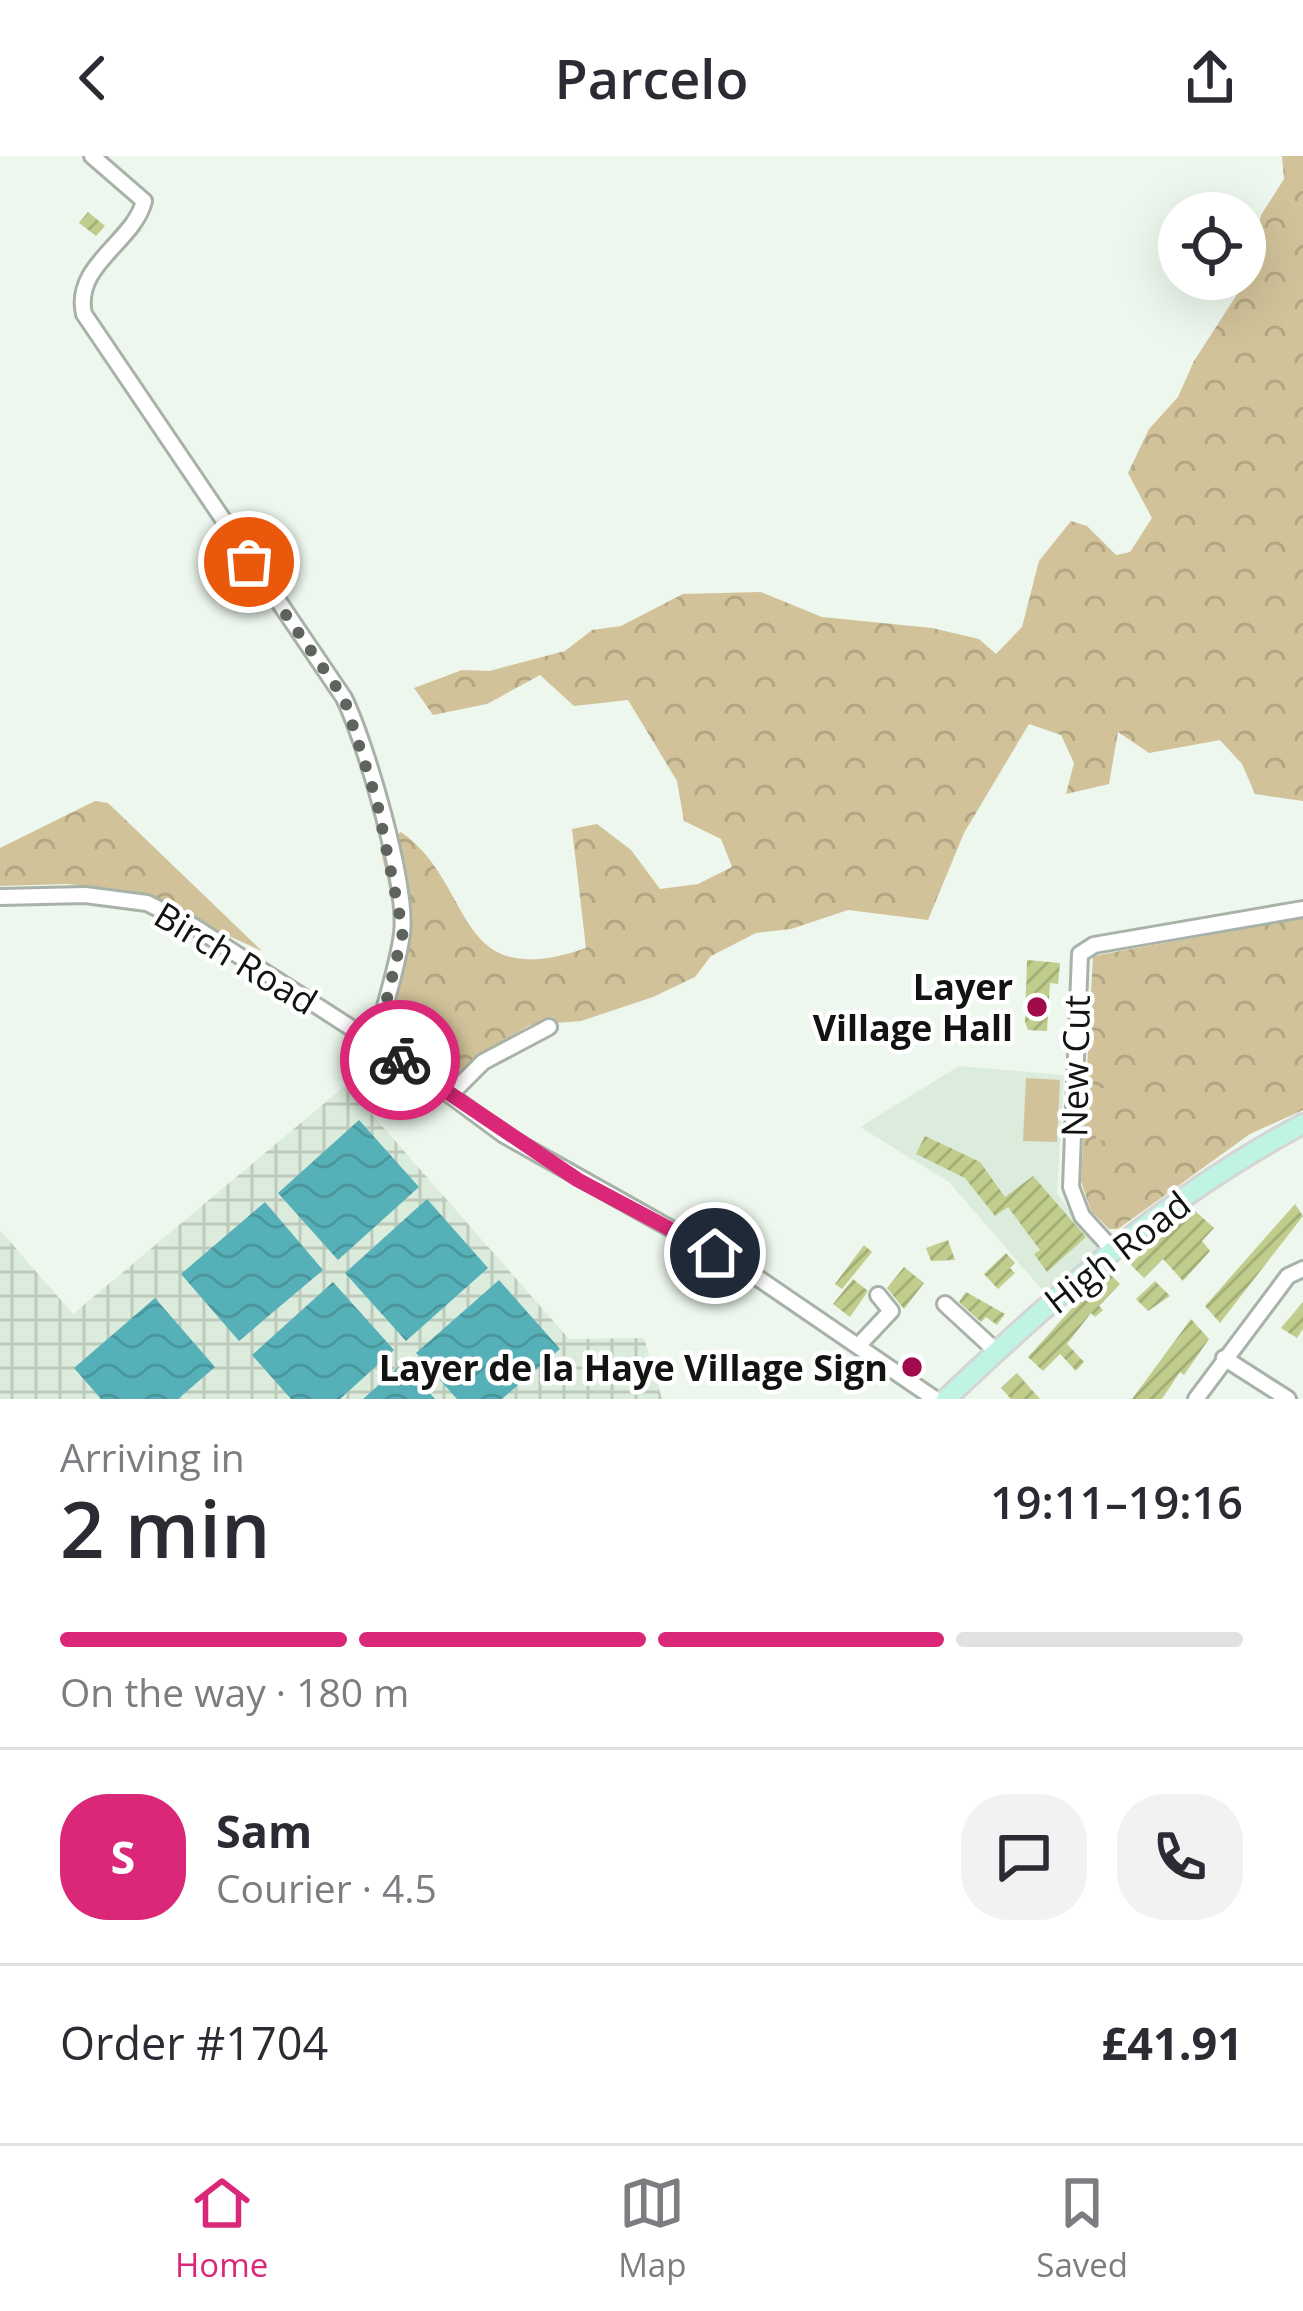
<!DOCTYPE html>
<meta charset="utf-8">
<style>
body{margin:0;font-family:"Open Sans",sans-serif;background:#f2f2f3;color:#2b2b33;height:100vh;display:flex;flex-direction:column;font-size:45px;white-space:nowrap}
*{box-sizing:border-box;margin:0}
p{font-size:39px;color:#7c7c81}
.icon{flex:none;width:66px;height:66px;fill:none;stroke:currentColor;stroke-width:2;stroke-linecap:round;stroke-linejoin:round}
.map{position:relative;height:1243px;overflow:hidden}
.details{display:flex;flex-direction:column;background:#fff;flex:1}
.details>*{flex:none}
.tools{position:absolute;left:1158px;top:36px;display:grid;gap:24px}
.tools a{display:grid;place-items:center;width:108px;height:108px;border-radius:50%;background:#fff;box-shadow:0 12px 48px #0002;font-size:60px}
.pin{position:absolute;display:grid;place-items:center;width:102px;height:102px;color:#fff;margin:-51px;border:6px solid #fff;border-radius:50%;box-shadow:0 3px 12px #0007}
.courier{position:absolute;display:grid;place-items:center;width:120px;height:120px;margin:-60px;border:9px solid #db2777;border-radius:50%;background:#fff;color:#222;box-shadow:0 3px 15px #0007}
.headline em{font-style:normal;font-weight:600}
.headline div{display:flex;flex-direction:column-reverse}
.headline{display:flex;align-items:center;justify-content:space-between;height:204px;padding:0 60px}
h1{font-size:78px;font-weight:600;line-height:90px}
.bar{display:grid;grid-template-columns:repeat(4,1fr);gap:18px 12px;align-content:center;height:144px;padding:0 60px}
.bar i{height:15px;border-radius:9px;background:#e1e1e2}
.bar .on{background:#db2777}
.bar p{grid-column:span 4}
.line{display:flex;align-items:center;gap:30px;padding:0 60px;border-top:3px solid #e1e1e2}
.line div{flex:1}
.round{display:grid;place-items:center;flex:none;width:126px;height:126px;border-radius:48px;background:#f2f2f3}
header{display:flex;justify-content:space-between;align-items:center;height:156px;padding:0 60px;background:#fff;font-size:54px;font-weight:600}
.dock{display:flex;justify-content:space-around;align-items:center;height:168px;border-top:3px solid #e1e1e2;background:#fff;font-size:33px;color:#7c7c81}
.dock a{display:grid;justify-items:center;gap:6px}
.dock .on{color:#db2777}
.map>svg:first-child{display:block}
.built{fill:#dcecdc}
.industrial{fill:url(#industrial-grid)}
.forest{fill:url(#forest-crowns)}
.garden{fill:#d1c299}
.water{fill:url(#water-waves)}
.building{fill:url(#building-hatch)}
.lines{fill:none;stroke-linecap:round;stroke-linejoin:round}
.minor-casing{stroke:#a8b2a8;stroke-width:20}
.major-casing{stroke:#d4d5d4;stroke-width:24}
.minor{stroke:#fff;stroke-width:14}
.major{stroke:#bff3e4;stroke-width:18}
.done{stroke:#5e635e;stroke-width:12;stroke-dasharray:0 21.6}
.route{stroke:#db2777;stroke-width:15}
.poi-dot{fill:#a20b4b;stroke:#fff;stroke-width:4.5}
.labels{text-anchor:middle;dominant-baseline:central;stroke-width:9;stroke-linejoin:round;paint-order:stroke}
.street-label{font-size:36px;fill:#111411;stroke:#fff}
.poi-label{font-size:36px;font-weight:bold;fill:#111411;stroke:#fff;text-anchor:end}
</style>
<header><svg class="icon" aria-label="back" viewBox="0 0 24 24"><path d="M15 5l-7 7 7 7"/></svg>Parcelo<svg class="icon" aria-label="share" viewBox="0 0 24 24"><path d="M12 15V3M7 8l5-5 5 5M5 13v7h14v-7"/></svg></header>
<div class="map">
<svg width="1303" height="1243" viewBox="0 0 1303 1243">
<defs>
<pattern id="industrial-grid" width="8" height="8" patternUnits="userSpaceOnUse" patternTransform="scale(3)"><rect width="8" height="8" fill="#dcecdc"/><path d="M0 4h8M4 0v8" fill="none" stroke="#bccabc"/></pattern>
<pattern id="forest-crowns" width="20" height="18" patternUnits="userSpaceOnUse" patternTransform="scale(3)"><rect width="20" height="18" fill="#d1c299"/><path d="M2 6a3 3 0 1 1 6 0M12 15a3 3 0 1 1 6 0" fill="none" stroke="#b2a683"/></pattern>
<pattern id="water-waves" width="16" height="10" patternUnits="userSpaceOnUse" patternTransform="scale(3)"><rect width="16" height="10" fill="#56b0b8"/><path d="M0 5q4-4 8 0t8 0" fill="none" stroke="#4a969d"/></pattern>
<pattern id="building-hatch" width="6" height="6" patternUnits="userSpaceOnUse" patternTransform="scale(3)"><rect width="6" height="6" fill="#c0cd8c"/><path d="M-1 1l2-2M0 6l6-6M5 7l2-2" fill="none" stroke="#a4af78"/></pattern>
</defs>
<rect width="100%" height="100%" fill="#edf7ed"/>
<!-- built -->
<polygon class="built" points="959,910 1064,919 1057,1037 1097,1093 1044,1136 949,1026 860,971"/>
<!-- industrial -->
<polygon class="industrial" points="346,929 569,1183 644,1182 662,1243 0,1243 0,1074 73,1158"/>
<!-- forest -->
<g class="forest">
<path d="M1282,0H1303V645L1255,638L1242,608L1220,584L1149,597L1118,576L1109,628L1066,638L1074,607L1061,579L1029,568L964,677L928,764L848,754L791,773L756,777L711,800L695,821L653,841L581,865L530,869L478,900L458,928L393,885L388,845L402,789L380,691L401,676C477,729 451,839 586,792L572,673L597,668L631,694L660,733L698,728L732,711L721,683L684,665L677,625L628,544L574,550L540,519L487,548L433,559L414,532L462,514L489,515L565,495L592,474L621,470L683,438L761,436L822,461L932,472L979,483L996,498L1022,471L1039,405L1071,365L1087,370L1116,399L1130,396L1152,362L1128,317L1149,273L1178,241L1194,205L1245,126L1261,59L1284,23Z"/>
<polygon points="95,645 108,647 262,795 131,736 67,728 0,730 0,692"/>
<polygon points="1303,762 1303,954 1250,978 1118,1073 1109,1073 1091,1055 1081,1025 1093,800"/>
</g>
<!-- garden -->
<g class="garden">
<polygon points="1026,922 1060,924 1057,986 1023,985"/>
<polygon points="1097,932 1115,933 1113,985 1096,984"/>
</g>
<!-- water -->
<g class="water">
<polygon points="359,964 419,1031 338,1104 278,1037"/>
<polygon points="427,1043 488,1112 406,1185 345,1117"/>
<polygon points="265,1046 323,1114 239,1185 181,1118"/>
<polygon points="499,1124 560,1193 502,1243 457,1243 416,1197"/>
<polygon points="333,1126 394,1194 340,1243 291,1243 252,1199"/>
<polygon points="155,1142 215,1211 178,1243 101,1243 74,1212"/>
<polygon points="403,1207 435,1243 363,1243"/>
</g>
<!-- building -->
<g class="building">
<polygon points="88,56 105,70 96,80 79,67"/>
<polygon points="1027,804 1060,807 1058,828 1050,827 1047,875 1028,874 1025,866"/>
<polygon points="925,980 980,1006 1005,1041 1033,1020 1086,1081 1047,1116 1034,1098 1040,1094 1008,1051 995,1060 965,1022 916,998"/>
<polygon points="1295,1048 1303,1060 1220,1167 1205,1150"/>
<polygon points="1194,1054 1214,1072 1202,1085 1210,1095 1183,1125 1163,1103 1144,1122 1130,1108"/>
<polygon points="948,1084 955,1104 931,1105 926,1092"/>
<polygon points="864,1089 872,1096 842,1133 835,1128"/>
<polygon points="1006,1097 1015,1107 1010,1112 1015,1117 998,1133 984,1118"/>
<polygon points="904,1111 924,1127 904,1153 887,1132"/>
<polygon points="1110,1118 1120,1128 1099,1150 1103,1154 1095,1161 1091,1157 1067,1188 1084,1206 1076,1215 1060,1198 1043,1215 1028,1201 1093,1129"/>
<polygon points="853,1123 868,1135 850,1161 833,1148"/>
<polygon points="1155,1125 1170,1140 1148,1155 1136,1143"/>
<polygon points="966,1136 1005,1158 997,1169 986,1161 981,1166 959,1146"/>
<polygon points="1303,1146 1303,1173 1297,1182 1281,1172"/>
<polygon points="1191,1163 1209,1183 1184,1219 1180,1216 1162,1243 1132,1243"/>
<polygon points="1017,1217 1040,1243 1011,1243 1001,1232"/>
</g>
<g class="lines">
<defs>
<g id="minor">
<path d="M92,0L144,45C134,86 73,109 84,158L344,542C366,587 408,730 402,778C397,815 383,851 376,888"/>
<polyline points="0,741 85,739 147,747 193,770 412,911 504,979 755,1120 935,1243"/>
<polyline points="450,939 483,906 549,871"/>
<polyline points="1112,1093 1082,1060 1071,1031 1080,798 1094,789 1303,753"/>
<polyline points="945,1148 996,1195"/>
<polyline points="859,1189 891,1155 878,1139"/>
<polyline points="1224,1202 1288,1243"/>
<polyline points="1196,1243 1288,1120 1303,1113"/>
</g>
<path id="major" d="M946,1243C1055,1139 1169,1039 1303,968"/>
</defs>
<!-- minor casing -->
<use href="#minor" class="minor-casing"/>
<!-- major casing -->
<use href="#major" class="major-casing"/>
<!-- minor -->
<use href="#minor" class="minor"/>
<!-- major -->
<use href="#major" class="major"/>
</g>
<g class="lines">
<!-- done -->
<polyline class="done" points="249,406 344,542 377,646 403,776 376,888 400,904"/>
<!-- route -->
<polyline class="route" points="400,904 578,1024 715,1097"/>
</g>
<!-- markers -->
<g class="poi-dot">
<circle cx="1037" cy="851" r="12"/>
<circle cx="912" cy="1211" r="12"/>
</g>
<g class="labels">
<!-- street labels -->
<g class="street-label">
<text transform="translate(236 802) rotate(31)">Birch Road</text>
<text transform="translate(1075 910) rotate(-89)">New Cut</text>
<text transform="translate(1117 1096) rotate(-38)">High Road</text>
</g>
<!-- poi labels -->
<g class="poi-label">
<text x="1013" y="830">Layer<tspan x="1013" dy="41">Village Hall</tspan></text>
<text x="888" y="1211">Layer de la Haye Village Sign</text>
</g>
</g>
</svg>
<div class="tools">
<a><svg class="icon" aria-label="locate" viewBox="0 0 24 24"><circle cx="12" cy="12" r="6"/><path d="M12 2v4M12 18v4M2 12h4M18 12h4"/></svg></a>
</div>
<div class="pin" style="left:249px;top:406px;background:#ea580c"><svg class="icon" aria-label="bag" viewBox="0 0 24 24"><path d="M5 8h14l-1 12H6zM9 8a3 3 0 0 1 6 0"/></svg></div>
<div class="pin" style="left:715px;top:1097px;background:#1f2937"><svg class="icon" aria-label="home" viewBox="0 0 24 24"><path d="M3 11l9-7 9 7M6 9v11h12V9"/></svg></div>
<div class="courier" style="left:400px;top:904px"><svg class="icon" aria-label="bike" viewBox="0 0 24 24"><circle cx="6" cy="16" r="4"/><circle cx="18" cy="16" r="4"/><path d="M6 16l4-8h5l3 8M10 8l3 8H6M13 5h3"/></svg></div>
</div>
<section class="details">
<div class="headline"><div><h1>2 min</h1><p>Arriving in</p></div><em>19:11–19:16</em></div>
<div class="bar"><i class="on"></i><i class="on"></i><i class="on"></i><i></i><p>On the way · 180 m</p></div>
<div class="line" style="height:216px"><b class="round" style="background:#db2777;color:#fff">S</b><div><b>Sam</b><p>Courier · 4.5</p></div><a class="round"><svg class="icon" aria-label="chat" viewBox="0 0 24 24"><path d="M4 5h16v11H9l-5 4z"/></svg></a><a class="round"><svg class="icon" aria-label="phone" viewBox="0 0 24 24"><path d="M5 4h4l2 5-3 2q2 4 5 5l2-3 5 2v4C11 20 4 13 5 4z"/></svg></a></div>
<div class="line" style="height:156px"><div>Order #1704</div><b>£41.91</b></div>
</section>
<nav class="dock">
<a class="on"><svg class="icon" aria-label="home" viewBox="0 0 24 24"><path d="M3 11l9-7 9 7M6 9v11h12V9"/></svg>Home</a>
<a><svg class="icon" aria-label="map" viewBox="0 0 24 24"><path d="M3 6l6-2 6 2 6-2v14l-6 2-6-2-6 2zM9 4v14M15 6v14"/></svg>Map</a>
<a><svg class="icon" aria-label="saved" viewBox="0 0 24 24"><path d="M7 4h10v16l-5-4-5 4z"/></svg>Saved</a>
</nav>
